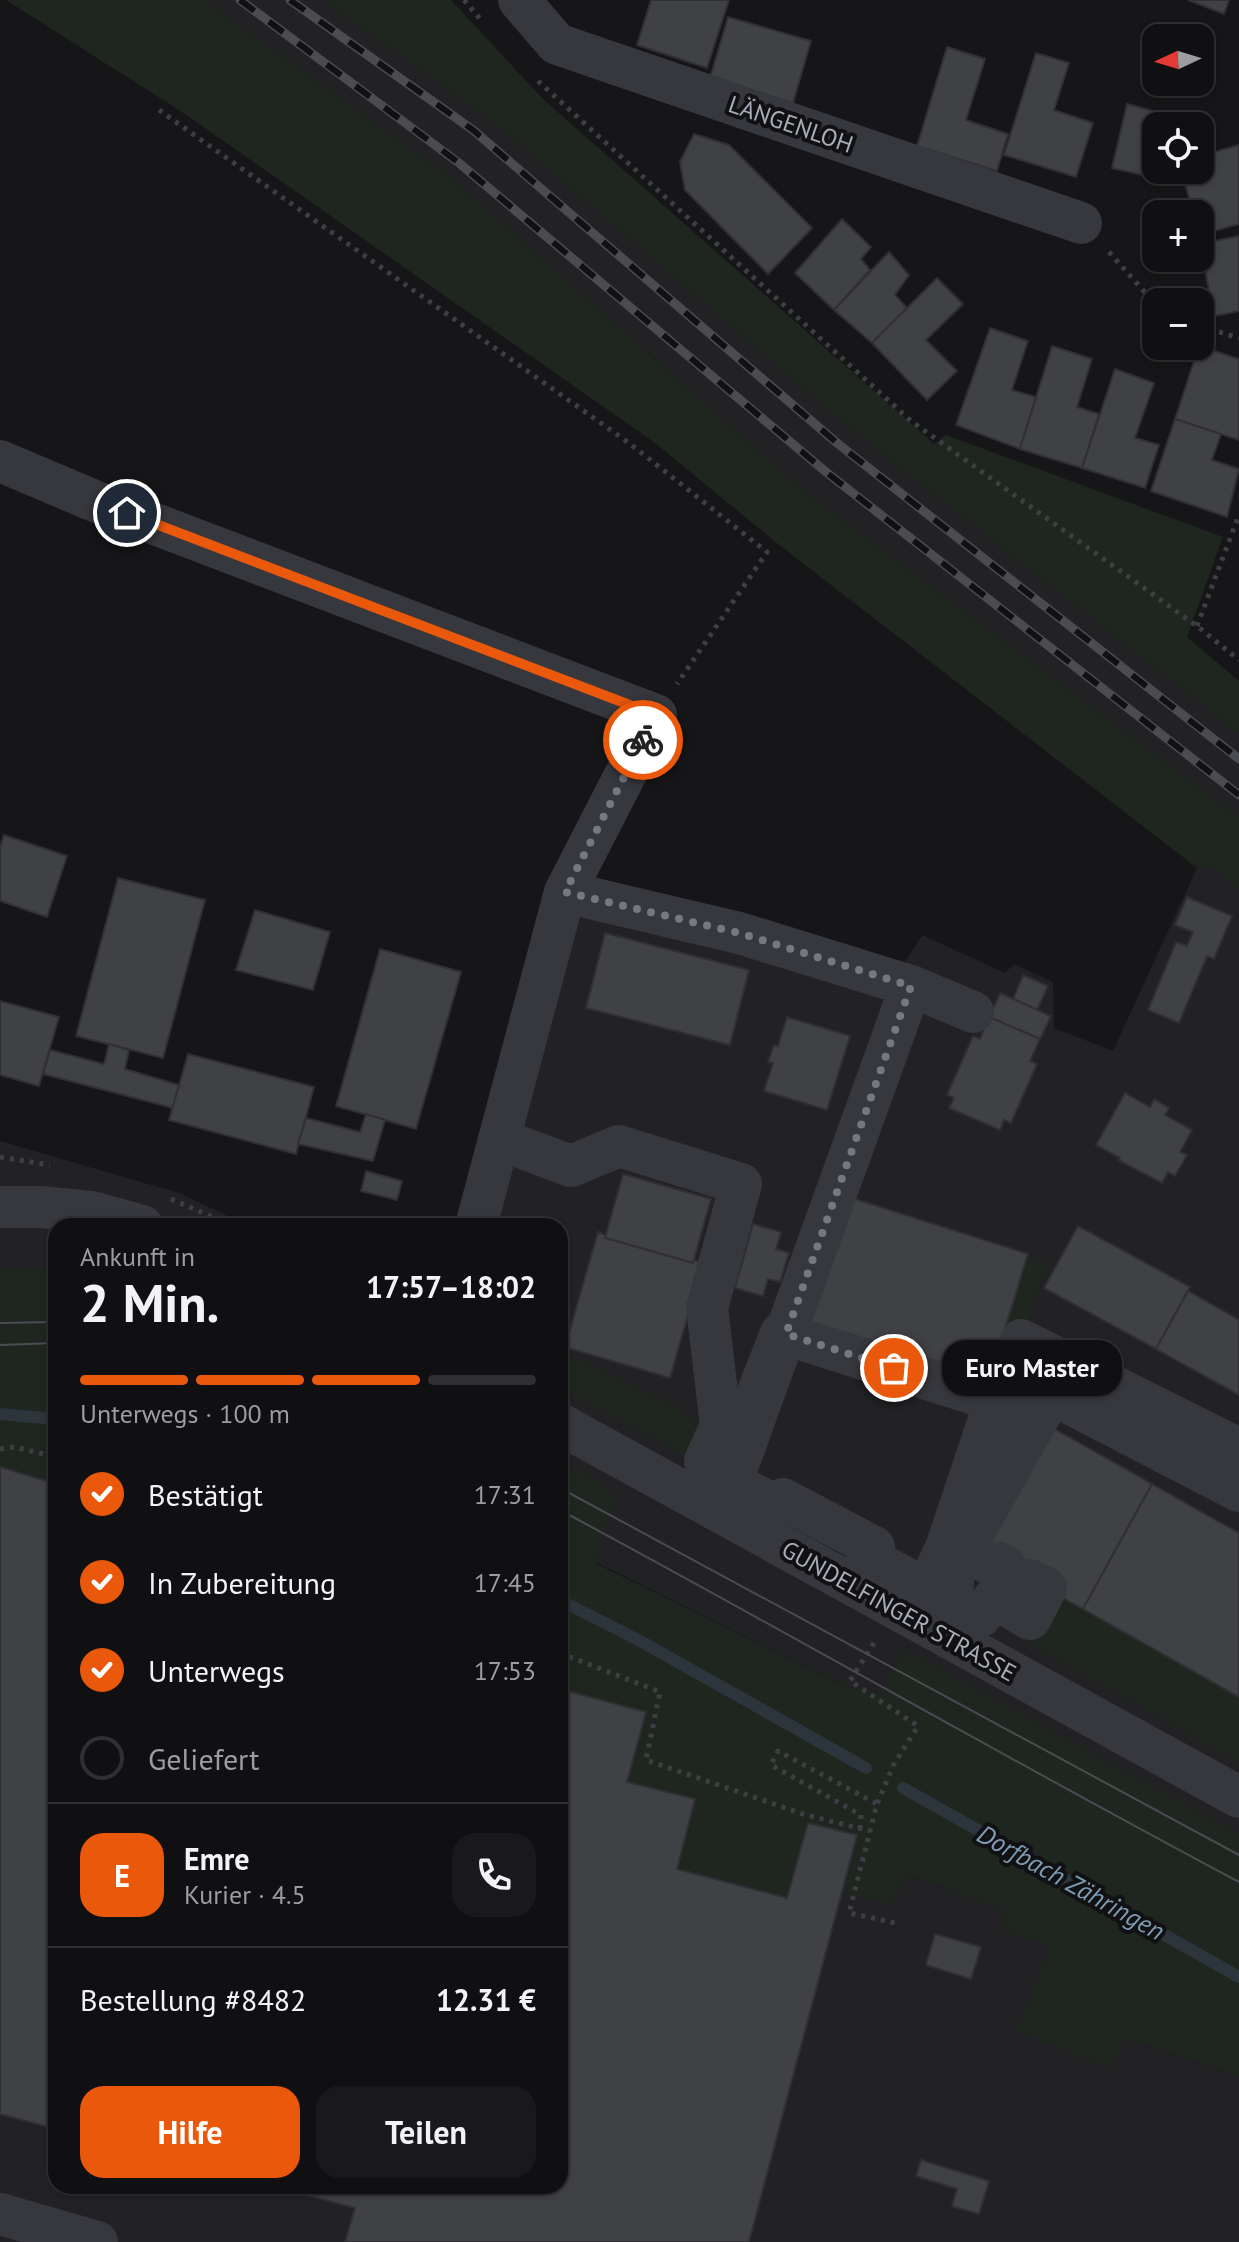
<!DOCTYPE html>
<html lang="de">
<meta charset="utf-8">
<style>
body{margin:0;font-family:"PT Sans",sans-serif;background:#19191b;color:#f1f3f6;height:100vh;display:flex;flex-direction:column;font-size:30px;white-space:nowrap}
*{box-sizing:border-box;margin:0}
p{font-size:26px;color:#9c9d9f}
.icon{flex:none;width:44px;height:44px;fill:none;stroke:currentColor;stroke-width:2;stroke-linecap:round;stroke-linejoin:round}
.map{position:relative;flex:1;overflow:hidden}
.panel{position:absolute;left:48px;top:1218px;width:520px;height:976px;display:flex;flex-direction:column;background:#101012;border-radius:24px;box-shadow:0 2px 6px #0004,0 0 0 2px #303032}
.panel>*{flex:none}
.needle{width:52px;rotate:266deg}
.buttons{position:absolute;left:1142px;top:24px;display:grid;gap:16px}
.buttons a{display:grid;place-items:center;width:72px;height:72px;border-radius:16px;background:#101012;box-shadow:0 2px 6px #0004,0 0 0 2px #303032;font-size:40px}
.pin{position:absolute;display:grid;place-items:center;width:68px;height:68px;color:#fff;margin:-34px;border:4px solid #fff;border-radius:50%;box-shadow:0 2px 8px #0007}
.courier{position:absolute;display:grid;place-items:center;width:80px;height:80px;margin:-40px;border:6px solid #ea580c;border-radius:50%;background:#fff;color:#222;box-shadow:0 2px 10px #0007}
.bubble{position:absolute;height:56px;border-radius:24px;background:#101012;box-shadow:0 2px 6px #0004,0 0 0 2px #303032;font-size:26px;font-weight:600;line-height:56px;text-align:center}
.overview em{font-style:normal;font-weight:600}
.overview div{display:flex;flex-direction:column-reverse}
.overview{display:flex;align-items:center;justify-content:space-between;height:136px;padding:0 32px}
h1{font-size:52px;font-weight:600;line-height:60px}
.bar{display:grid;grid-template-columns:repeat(4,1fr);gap:12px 8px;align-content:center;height:96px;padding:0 32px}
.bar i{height:10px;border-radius:6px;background:#303032}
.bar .on{background:#ea580c}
.bar p{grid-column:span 4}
.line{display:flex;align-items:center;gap:20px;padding:0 32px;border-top:2px solid #303032}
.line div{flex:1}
.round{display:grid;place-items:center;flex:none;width:84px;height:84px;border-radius:24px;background:#19191b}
ol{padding:0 32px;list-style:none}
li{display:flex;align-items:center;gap:24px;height:88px}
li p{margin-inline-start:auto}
li .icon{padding:8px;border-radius:50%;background:#ea580c;color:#fff;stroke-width:4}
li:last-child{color:#9c9d9f}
li i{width:44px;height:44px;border:4px solid #303032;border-radius:50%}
.action{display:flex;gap:16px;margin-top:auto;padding:16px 32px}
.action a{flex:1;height:92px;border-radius:24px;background:#ea580c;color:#fff;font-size:32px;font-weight:600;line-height:92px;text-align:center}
.action a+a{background:#19191b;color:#f1f3f6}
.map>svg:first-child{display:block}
.built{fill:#222225}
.green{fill:#1e261f}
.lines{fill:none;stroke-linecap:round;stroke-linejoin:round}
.stream{stroke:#2c353c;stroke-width:12}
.building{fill:#404145;stroke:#303034;stroke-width:2}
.path{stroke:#3d3f44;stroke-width:5;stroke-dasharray:4 6;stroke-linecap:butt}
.minor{stroke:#37383d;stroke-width:42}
.tram{stroke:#4a4c52;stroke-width:2}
.rail-casing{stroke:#4a4c52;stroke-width:9}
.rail{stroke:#111113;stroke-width:6;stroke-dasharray:18;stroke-linecap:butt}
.done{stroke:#757880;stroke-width:8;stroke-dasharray:0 14.4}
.route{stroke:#ea580c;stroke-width:10}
.labels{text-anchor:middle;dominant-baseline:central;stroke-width:8;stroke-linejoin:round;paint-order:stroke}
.street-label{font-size:24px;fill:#a8adb8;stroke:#111113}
.water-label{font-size:26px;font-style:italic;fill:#7f9bb3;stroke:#111113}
</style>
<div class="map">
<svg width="1239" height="2242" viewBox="0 0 1239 2242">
<rect width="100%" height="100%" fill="#161618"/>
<!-- built -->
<g class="built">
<polygon points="204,0 323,0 492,121 848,427 1239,734 1239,818 806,493 451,178"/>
<polygon points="1209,865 1239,888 1239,1918 879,1694 846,1686 595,1562 600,1482 560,1461 560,1226 460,1226 561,883 899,971 922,935 1005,973 1014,964 1053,982 1054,1028 1113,1051 1197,868"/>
<polygon points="0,1141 179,1193 249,1226 56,1226 56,1267 0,1270"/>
<polygon points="0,1467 56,1484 56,2186 560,2186 560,1689 646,1712 695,1799 677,1869 857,1835 843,1892 904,1873 1005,1910 1004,1929 1050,1946 1123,2038 1239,2076 1239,2242 0,2242"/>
</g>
<!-- green -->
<g class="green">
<polygon points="6,0 204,0 451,178 806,493 1239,818 1239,888 1209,865 1197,868 778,544 655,443 185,114"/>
<polygon points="323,0 451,0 542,98 934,444 946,435 1223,537 1187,637 1239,681 1239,734 848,427 492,121"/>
<polygon points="1028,1254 1047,1264 1021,1340 984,1397"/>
<polygon points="56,1267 56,1484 0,1467 0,1270"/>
<polygon points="560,1351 677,1408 695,1422 694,1442 685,1455 560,1387"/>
<polygon points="560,1461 600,1482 617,1501 601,1531 595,1563 846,1686 879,1693 905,1650 1239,1835 1239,2076 1123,2038 1111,2069 1017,2031 1050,1946 1003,1929 1004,1910 905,1873 891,1904 842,1892 857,1836 787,1898 677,1869 695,1799 627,1782 645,1713 560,1689"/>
<polygon points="1046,1588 1239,1697 1239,1762 981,1616"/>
</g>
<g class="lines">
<!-- stream -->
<g class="stream">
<polyline points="0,1414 56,1419"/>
<polyline points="560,1600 642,1642 866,1768"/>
<polyline points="903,1788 1239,1977"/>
</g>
</g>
<!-- building -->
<g class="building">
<polygon points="651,0 729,0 707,68 637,45"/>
<polygon points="1188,0 1229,0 1224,14"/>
<polygon points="728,17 811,41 793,103 710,78"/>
<polygon points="947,47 985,59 966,120 1008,134 997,171 917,146"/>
<polygon points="1036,53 1069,63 1054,110 1093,123 1076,177 1004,155"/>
<polygon points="1127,104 1176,117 1174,126 1156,126 1156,170 1164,170 1161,179 1112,168"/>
<polygon points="694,134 729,145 812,228 768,274 685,190 680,162"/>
<polygon points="1239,145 1239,224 1200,235 1200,214 1194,214 1181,170 1200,170 1200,156"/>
<polygon points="842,219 871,247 861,259 870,270 834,310 795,273"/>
<polygon points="1239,236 1239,311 1214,316 1200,244"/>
<polygon points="889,252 909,275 895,295 907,308 872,343 834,310"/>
<polygon points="937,278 963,304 926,340 957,371 927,400 872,343"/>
<polygon points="990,328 1028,341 1012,390 1036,397 1020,449 956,425"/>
<polygon points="1052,346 1092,359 1077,407 1099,414 1082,468 1020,449"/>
<polygon points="1199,346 1239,359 1239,440 1175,419"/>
<polygon points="1115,369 1154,383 1135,438 1159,445 1145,488 1082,468"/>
<polygon points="1175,419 1221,434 1212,460 1239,469 1227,517 1151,491"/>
<polygon points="4,835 67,856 47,917 0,901 0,847"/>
<polygon points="118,878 205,900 163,1058 76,1036"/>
<polygon points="1187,897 1232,916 1214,959 1207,956 1179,1023 1148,1010 1176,942 1187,946 1193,932 1175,925"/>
<polygon points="255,910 330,932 313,990 236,970"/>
<polygon points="605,933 749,970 730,1045 586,1008"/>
<polygon points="380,949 461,972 416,1129 336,1106"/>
<polygon points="1023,975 1048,986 1037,1010 1013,999"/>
<polygon points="1000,993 1051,1016 1040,1039 989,1017"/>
<polygon points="0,1001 59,1017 39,1086 0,1075"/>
<polygon points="787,1017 850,1036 827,1110 764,1091 773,1063 768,1062 774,1045 778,1046"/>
<polygon points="989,1017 1040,1039 1030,1061 1037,1064 1011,1123 1004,1120 1000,1130 949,1108 954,1098 947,1095 973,1036 980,1039"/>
<polygon points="109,1044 129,1050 125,1069 179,1085 173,1108 43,1074 50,1050 104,1064"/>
<polygon points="188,1054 314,1087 296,1154 169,1120"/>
<polygon points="1125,1093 1150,1107 1154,1099 1169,1108 1165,1115 1192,1130 1180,1152 1187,1155 1175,1176 1168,1172 1162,1183 1118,1160 1120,1158 1096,1145"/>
<polygon points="366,1114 385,1120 373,1161 298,1144 306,1118 360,1132"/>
<polygon points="366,1171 402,1181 397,1200 361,1191"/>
<polygon points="623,1174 711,1199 693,1263 605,1238"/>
<polygon points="849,1197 1028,1254 984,1397 805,1340"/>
<polygon points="753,1224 781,1232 776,1249 789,1253 780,1282 768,1279 763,1296 735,1288"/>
<polygon points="1078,1226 1190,1287 1156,1349 1044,1288"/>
<polygon points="598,1232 605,1235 605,1238 693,1263 694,1260 703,1263 670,1378 565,1347"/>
<polygon points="1188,1291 1239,1320 1239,1395 1156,1349"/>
<polygon points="1037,1419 1152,1484 1083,1609 966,1546"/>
<polygon points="0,1467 56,1484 56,2129 0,2114"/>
<polygon points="1152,1484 1239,1533 1239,1697 1083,1609"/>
<polygon points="560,1689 646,1712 627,1782 695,1799 677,1869 787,1898 808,1823 857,1835 749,2242 345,2242 355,2208 273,2186 560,2186"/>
<polygon points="935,1934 981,1947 971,1979 926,1965"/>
<polygon points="921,2160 989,2181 979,2214 952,2206 957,2189 916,2176"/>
</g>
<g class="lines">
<!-- path -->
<g class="path">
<polyline points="464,0 482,21"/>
<polyline points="538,81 911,421 1197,626 1239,660"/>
<polyline points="159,110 629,443 767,552 677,684"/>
<polyline points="1109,252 1156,305"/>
<polyline points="1200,326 1239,338"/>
<polyline points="1197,626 1239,515"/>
<polyline points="0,1157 50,1165"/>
<polyline points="171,1199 233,1226"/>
<polyline points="0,1449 14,1447 56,1457"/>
<polyline points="874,1643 850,1681 918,1726 893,1766 877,1804 849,1913 900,1924"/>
<polyline points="560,1653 660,1692 646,1760 806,1815 870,1831"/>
<polyline points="860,1829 861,1815 771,1765 778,1751 877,1804"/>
</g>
<!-- minor -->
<g class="minor">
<polyline points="519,0 557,44 1081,223"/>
<polyline points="0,461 97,502 656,715 565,892 476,1226"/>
<polyline points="565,892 739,933 911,986 721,1512"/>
<polyline points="911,986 973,1012"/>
<polyline points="499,1139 571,1166 619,1146 741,1184 707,1308 721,1425 705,1461"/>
<polyline points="0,1207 40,1207 92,1212 142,1226"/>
<polygon points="781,1333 984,1397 993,1408 946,1548 932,1578 932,1592 868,1558 874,1547 783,1499 779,1507 724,1479"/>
<polyline points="560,1424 1239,1797"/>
<polyline points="1239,1449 1021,1340 1002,1400 1009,1412 1013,1432 955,1548 952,1600 947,1601 981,1616 994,1598 1030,1619 1046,1588 1030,1580 1027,1586 1002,1573 1006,1567 1000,1563 997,1568 973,1555 976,1551 966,1546 1052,1394 1239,1491"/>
<polyline points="0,2214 97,2242"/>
</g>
<!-- tram -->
<g class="tram">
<polyline points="0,1323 56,1322"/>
<polyline points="0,1345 56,1343"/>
<polyline points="560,1488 1239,1855"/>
<path d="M560,1510C787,1632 1011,1761 1239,1882"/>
</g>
<defs>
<g id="rail">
<polyline points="240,0 459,163 826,472 1239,795"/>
<polyline points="290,0 473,130 837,443 1239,759"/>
</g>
</defs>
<!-- rail casing -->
<use href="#rail" class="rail-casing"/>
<!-- rail -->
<use href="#rail" class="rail"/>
</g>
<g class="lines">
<!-- done -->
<polyline class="done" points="643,740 565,892 739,933 911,986 786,1334 894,1368"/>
<!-- route -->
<polyline class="route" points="127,513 656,715 643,740"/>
</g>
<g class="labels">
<!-- street labels -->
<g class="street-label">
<text transform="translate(791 124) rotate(19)">LÄNGENLOH</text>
<text transform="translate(899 1611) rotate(29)">GUNDELFINGER STRASSE</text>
</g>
<!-- water labels -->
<g class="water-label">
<text transform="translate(1071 1882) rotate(29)">Dorfbach Zähringen</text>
</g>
</g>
</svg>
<div class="buttons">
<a><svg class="needle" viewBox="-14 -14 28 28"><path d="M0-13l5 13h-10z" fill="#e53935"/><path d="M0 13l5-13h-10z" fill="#9c9d9f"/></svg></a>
<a><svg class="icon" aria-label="locate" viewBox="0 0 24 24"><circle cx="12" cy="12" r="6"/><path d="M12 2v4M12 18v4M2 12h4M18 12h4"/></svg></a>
<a>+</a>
<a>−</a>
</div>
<div class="pin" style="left:894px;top:1368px;background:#ea580c"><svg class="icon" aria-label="bag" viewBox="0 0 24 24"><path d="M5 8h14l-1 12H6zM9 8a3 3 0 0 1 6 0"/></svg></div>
<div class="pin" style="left:127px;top:513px;background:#1f2937"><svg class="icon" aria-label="home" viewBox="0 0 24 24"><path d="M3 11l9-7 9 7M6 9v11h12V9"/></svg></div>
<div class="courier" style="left:643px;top:740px"><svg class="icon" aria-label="bike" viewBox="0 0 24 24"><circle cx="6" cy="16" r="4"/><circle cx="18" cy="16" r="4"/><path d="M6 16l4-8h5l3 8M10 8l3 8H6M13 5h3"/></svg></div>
<div class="bubble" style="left:942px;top:1340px;width:180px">Euro Master</div>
<section class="panel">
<div class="overview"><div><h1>2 Min.</h1><p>Ankunft in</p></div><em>17:57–18:02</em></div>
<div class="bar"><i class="on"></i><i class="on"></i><i class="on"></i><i></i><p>Unterwegs · 100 m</p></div>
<ol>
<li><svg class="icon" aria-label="check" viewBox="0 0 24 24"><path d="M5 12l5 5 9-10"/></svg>Bestätigt<p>17:31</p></li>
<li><svg class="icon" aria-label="check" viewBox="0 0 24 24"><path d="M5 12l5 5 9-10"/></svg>In Zubereitung<p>17:45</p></li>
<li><svg class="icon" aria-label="check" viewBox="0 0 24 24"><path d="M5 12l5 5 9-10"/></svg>Unterwegs<p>17:53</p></li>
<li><i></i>Geliefert</li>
</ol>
<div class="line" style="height:144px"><b class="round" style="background:#ea580c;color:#fff">E</b><div><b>Emre</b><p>Kurier · 4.5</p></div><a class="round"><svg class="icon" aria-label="phone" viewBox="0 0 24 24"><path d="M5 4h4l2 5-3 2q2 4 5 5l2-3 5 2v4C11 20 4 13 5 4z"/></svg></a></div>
<div class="line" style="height:104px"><div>Bestellung #8482</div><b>12.31 €</b></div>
<div class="action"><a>Hilfe</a><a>Teilen</a></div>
</section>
</div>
